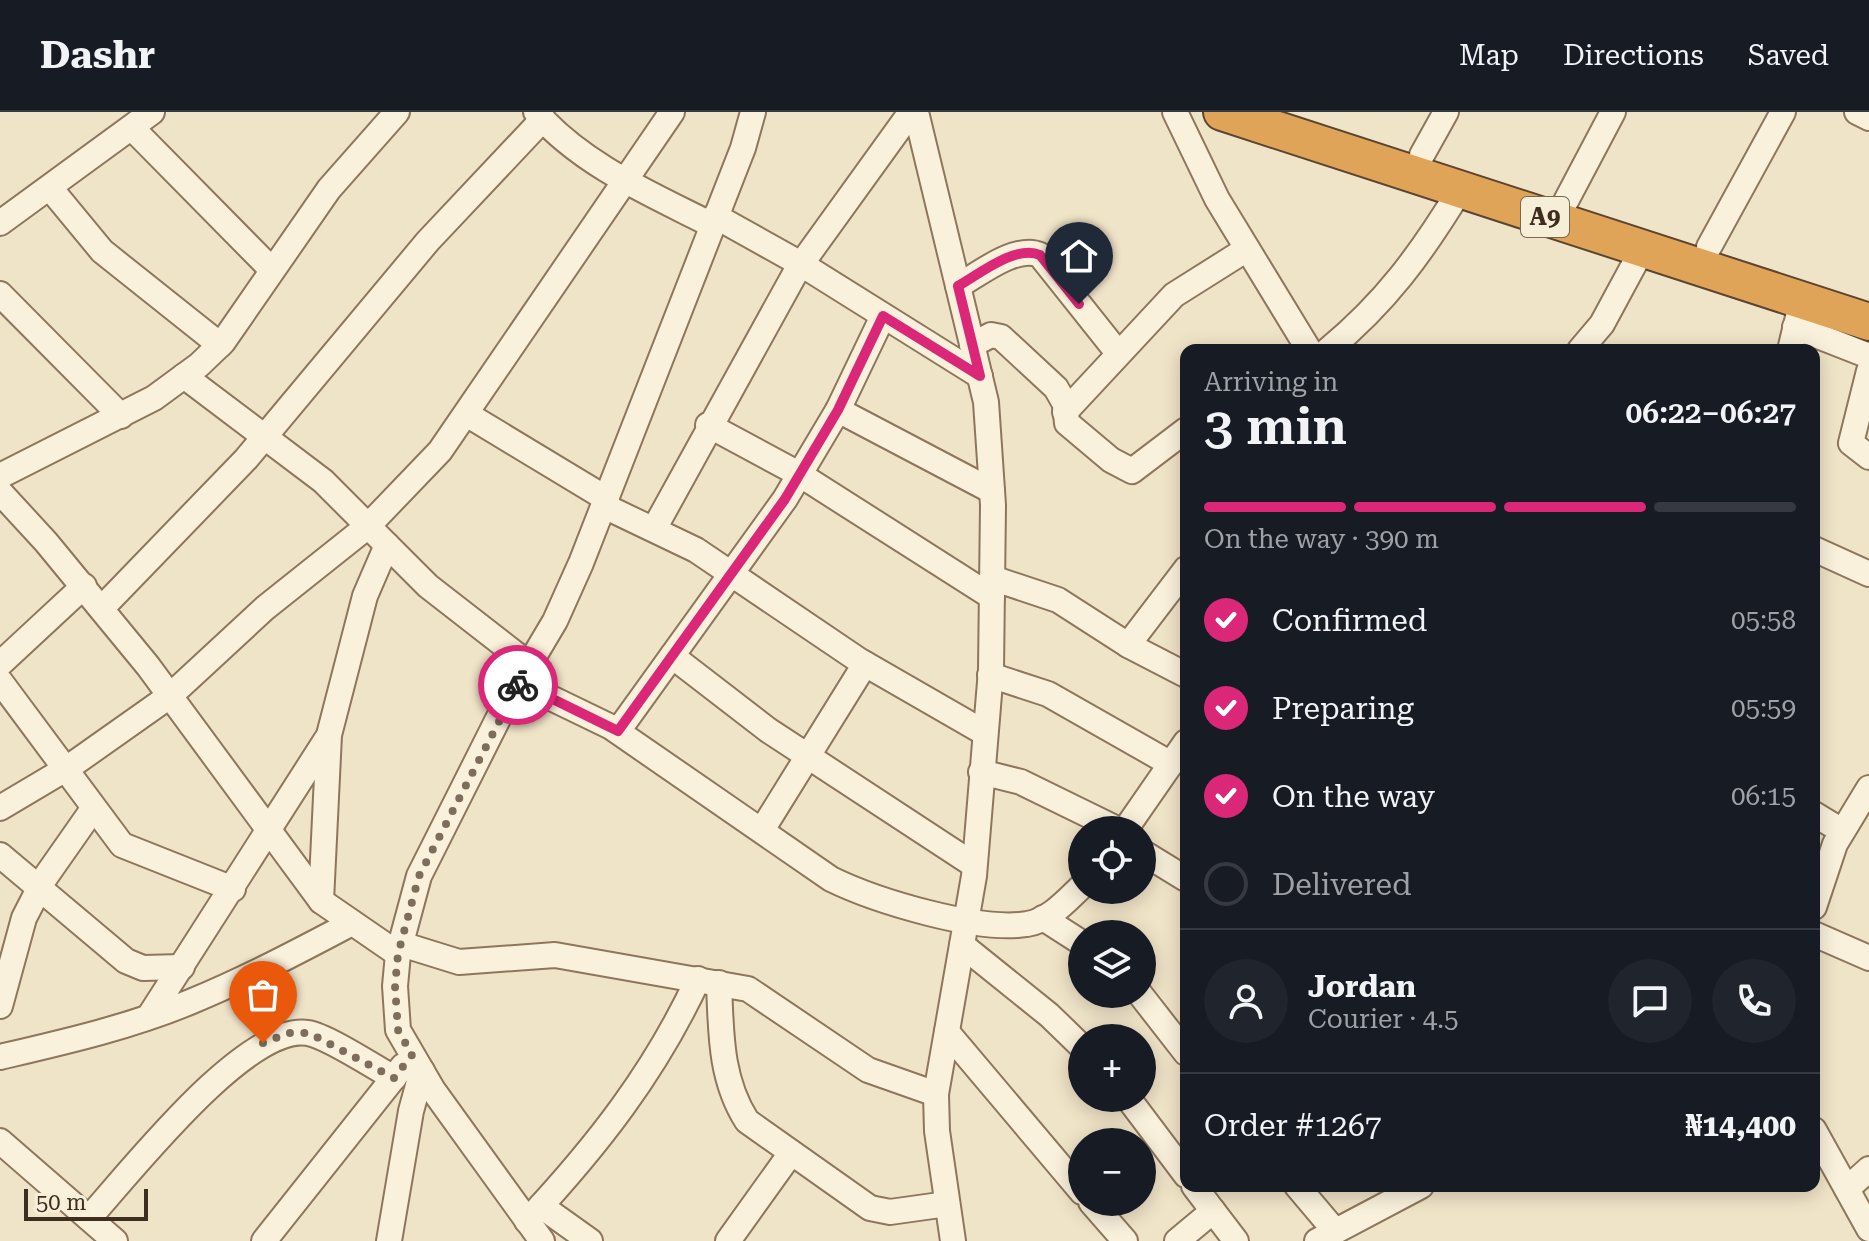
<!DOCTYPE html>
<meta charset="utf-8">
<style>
body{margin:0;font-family:"Roboto Serif",serif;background:#20242c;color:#f1f3f6;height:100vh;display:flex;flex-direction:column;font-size:30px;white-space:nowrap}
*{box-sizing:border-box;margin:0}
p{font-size:26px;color:#9ea1a6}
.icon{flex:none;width:44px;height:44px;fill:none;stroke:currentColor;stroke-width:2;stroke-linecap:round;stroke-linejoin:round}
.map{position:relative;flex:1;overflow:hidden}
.panel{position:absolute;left:1180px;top:232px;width:640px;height:848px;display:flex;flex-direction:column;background:#171b24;border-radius:16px;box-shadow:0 4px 20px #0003}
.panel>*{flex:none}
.controls{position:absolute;left:1068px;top:704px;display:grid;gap:16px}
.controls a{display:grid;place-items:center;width:88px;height:88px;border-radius:50%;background:#171b24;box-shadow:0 4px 20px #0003;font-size:40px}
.scale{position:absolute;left:24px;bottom:20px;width:124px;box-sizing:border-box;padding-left:8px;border:4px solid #3d2e20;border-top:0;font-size:22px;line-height:28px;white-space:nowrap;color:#3d2e20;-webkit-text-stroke:6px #f7eed8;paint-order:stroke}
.pin{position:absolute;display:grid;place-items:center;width:68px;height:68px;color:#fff;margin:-82px -34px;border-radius:50% 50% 50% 0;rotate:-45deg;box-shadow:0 0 8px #0007}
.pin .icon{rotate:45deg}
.courier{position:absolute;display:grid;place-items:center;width:80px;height:80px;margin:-40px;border:6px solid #db2777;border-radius:50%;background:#fff;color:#222;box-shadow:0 2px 10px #0007}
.overview em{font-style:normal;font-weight:600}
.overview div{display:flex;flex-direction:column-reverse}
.overview{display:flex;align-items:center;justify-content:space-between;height:136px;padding:0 24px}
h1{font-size:52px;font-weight:600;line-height:60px}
.bar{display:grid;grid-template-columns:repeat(4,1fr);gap:12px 8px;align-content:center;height:96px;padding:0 24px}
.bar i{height:10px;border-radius:6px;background:#363941}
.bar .on{background:#db2777}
.bar p{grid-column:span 4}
.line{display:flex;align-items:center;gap:20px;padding:0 24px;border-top:2px solid #363941}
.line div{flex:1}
.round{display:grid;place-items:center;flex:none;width:84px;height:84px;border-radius:42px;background:#20242c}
ol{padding:0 24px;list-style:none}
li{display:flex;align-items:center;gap:24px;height:88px}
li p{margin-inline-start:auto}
li .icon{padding:8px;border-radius:50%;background:#db2777;color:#fff;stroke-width:4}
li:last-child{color:#9ea1a6}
li i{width:44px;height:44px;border:4px solid #363941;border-radius:50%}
header{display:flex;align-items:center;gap:48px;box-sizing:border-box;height:112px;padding:0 40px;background:#171b24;border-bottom:2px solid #363941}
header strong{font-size:38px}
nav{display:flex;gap:44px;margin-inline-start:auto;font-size:28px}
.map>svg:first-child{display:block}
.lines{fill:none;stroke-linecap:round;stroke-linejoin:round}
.minor-casing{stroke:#8d765c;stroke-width:28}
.highway-casing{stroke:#5b4430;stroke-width:40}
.minor{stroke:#faf1dc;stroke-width:24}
.highway{stroke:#e0a458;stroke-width:36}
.done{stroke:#7c6e5b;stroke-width:8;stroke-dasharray:0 14.4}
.route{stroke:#db2777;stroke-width:10}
.labels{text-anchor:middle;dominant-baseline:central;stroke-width:7;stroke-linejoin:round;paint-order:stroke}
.shield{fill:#f7eed8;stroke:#756857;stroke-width:2}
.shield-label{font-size:24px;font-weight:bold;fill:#3d2e20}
</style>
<header>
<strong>Dashr</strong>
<nav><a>Map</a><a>Directions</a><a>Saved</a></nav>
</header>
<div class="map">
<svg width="1869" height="1129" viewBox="0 0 1869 1129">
<rect width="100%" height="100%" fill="#f0e4c8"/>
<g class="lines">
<defs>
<g id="minor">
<path d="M536,0C582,53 651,82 712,113"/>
<polyline points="916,0 986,290 993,393 991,558 974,764 936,982 937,1019 953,1129"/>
<polyline points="1175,0 1217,87 1309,238"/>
<polyline points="1857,0 1869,6"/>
<polyline points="132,16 272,158"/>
<polyline points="1422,43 1446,0"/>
<polyline points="50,76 102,139 220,233"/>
<polyline points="1566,89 1613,0"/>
<polyline points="715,104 801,152 980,264"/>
<polyline points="0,111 152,0"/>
<polyline points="1709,135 1783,0"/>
<path d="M958,174C978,163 1016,132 1040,143L1118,241"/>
<polyline points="0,182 121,304"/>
<polyline points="1795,215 1869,244"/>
<polyline points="972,233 991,223 1001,225 1056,276 1065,292 1067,311 1111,348 1132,359 1186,318"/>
<path d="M1328,238C1386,190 1421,142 1460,78"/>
<polyline points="1580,238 1602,212 1643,136"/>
<polyline points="1790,238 1799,201"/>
<polyline points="1869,259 1851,331 1869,345"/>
<polyline points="184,264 323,369 428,474 531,554"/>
<polyline points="838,298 992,379"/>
<polyline points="1065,300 1174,183 1247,137"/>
<polyline points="468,303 607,387"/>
<polyline points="708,313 799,362 992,485"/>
<polyline points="0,364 154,286 199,253 223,230 329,77 397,0"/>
<polyline points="0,380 46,430 148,554 321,789 398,842"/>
<polyline points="604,394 696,438 860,549 985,621"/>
<polyline points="654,417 797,158 911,0"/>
<polyline points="1814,437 1869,462"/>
<polyline points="992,466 1058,488 1128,533 1186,563"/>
<polyline points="102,496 246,347 428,129 543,7"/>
<polyline points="1128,533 1186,457"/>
<polyline points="672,544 768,618 974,753"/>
<polyline points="0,552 84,474"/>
<polyline points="990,563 1048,582 1171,652"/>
<polyline points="0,569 122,733 233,777"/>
<path d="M520,571L611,615L831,767C876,789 978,820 1027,812C1049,809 1067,788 1082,774"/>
<polyline points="618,619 785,387 838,298 883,204"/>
<polyline points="981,660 1021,670 1119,718"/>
<polyline points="0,696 69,655 171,583 265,496 368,414 440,339 672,0"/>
<polyline points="1814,702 1842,719"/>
<polyline points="762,718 865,552"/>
<polyline points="1125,718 1186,630"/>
<polyline points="1142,740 1186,767"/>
<polyline points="0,743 126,849 143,856 182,855"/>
<polyline points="321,789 329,623 365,484 387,433"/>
<polyline points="1814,795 1835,732 1869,676"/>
<polyline points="1043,806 1082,831"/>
<polyline points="1814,822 1869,846"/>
<polyline points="401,832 459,850 555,843 748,877 868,958 936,982"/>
<polyline points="962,833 1049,903 1082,935"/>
<path d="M719,871C721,920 720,967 747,1009L870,1096L890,1100L947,1092"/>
<polyline points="1140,882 1186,941"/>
<polyline points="0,894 24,806 44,767 93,697"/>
<polyline points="150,903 326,628"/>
<polyline points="947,920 1082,1080"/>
<path d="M0,945C64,930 130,915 190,890C246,867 299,839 352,811"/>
<polyline points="1128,986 1186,1063"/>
<polyline points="1814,1018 1869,1117"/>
<polyline points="0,1029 115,1129"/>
<polyline points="1194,1074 1236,1129"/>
<polyline points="1297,1074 1335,1119"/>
<polyline points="1847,1077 1869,1057"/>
<polyline points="1091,1090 1125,1129"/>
<polyline points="541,1094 590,1129"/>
<path d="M89,1106C129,1062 247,910 308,921C327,924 374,955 394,966"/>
<path d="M527,1109C597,1034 655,960 698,867"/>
<polyline points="264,1129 403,954"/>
<polyline points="389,1129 411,999 422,959"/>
<polyline points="542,1129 433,978 398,918 395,874 398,842 419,764 504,595 555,509 581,451 743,36 753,0"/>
<polyline points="728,1129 791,1041"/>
<polyline points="1177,1129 1213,1099"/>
<polyline points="1317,1129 1421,1074"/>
</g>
<polyline id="highway" points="1222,0 1869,210"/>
</defs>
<!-- minor casing -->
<use href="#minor" class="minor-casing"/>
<!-- highway casing -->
<use href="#highway" class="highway-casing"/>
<!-- minor -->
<use href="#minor" class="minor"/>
<!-- highway -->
<use href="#highway" class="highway"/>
</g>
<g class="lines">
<!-- done -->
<polyline class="done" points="263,931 289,921 309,921 394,966 412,943 398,918 395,874 398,842 419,764 518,573"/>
<!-- route -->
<path class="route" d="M518,573L520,571L618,619L785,387L838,298L883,204L980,264L958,174C978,163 1016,132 1040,143L1079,192"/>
</g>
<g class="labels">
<!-- shield labels -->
<rect class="shield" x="1521" y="85" width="48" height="40" rx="6"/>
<g class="shield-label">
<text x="1545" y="105">A9</text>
</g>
</g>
</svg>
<div class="controls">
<a><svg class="icon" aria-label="locate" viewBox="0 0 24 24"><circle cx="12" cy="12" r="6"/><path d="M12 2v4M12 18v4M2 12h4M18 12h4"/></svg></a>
<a><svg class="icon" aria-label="layers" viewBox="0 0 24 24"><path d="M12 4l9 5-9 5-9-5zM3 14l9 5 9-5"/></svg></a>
<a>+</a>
<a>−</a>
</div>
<div class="scale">50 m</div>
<div class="pin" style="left:263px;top:931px;background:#ea580c"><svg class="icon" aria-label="bag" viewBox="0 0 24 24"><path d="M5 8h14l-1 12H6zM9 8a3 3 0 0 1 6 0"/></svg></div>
<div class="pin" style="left:1079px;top:192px;background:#1f2937"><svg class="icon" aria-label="home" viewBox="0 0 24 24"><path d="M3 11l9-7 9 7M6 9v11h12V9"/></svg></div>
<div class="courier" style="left:518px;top:573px"><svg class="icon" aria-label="bike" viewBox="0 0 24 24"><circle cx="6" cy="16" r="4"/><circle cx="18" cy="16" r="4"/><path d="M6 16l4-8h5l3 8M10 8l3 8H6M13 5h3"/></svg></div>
<section class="panel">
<div class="overview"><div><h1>3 min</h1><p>Arriving in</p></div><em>06:22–06:27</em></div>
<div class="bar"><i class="on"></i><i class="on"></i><i class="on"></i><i></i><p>On the way · 390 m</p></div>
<ol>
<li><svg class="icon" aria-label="check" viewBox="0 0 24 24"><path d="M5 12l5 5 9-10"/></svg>Confirmed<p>05:58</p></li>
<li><svg class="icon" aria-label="check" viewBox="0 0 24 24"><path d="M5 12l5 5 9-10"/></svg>Preparing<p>05:59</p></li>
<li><svg class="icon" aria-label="check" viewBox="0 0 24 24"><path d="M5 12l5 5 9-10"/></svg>On the way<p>06:15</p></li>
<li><i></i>Delivered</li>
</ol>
<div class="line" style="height:144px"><a class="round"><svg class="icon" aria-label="person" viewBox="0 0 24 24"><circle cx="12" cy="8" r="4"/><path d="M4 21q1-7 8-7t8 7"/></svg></a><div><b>Jordan</b><p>Courier · 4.5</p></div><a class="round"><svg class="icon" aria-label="chat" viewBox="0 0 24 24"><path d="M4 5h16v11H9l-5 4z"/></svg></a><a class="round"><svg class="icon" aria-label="phone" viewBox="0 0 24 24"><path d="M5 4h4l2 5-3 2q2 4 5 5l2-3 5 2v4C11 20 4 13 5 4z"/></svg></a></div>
<div class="line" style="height:104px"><div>Order #1267</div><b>₦14,400</b></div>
</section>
</div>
